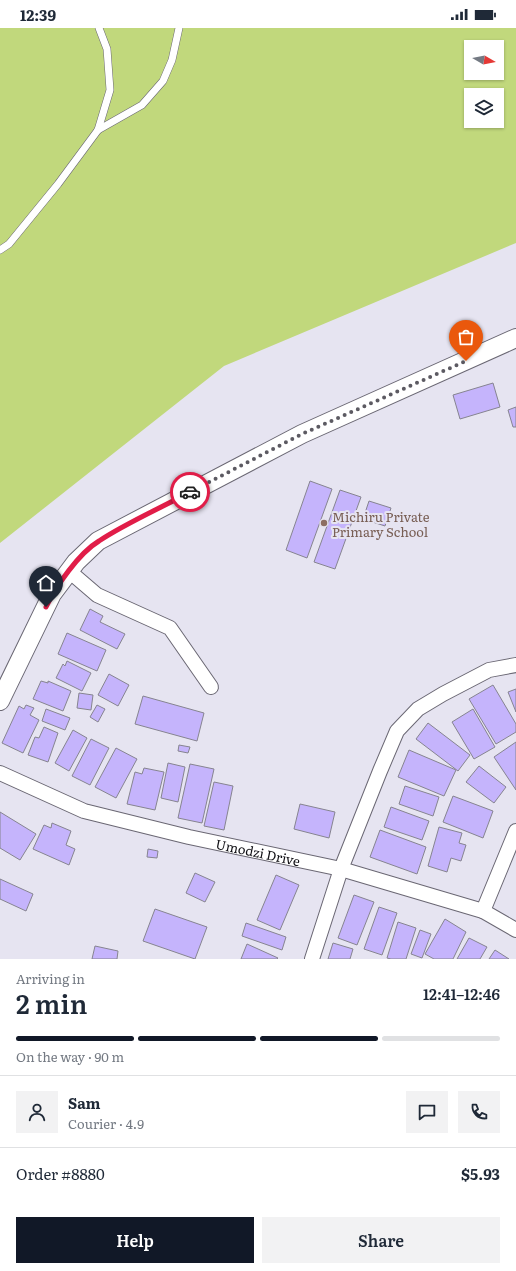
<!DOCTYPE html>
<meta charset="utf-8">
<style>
body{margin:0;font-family:Literata,serif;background:#f2f2f3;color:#1f2937;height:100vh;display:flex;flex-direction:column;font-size:15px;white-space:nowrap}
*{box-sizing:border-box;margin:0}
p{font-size:13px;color:#747a83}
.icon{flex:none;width:22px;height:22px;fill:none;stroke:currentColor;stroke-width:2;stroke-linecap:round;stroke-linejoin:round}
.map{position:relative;height:931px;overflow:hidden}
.panel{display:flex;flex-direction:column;background:#fff;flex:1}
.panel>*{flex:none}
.needle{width:26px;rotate:99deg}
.fabs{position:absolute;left:464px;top:12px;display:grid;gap:8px}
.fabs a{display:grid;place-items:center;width:40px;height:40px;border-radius:0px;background:#fff;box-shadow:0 1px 3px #0004;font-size:20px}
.pin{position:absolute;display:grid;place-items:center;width:34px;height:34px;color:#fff;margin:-41px -17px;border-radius:50% 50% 50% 0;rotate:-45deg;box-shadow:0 0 4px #0007}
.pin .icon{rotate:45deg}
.courier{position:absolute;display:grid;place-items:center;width:40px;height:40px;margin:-20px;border:3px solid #e11d48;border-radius:50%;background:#fff;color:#222;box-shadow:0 1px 5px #0007}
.overview em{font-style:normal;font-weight:600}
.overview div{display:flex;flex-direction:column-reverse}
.overview{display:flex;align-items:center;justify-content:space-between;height:68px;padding:0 16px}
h1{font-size:26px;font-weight:600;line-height:30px}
.bar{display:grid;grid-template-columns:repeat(4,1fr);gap:6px 4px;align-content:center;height:48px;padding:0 16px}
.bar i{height:5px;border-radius:3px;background:#e0e1e3}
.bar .on{background:#111827}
.bar p{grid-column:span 4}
.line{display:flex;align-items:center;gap:10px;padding:0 16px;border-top:1px solid #e0e1e3}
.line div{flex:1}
.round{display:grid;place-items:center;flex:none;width:42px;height:42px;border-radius:0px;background:#f2f2f3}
.button{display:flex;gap:8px;margin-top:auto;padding:8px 16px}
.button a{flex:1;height:46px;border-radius:0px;background:#111827;color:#fff;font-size:16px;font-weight:600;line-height:46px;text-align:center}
.button a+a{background:#f2f2f3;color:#1f2937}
.status{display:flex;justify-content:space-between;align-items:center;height:28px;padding:0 20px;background:#fff;direction:ltr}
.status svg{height:11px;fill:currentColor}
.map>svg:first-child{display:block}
.green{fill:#c1d87c;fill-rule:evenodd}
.building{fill:#c5b4fc;stroke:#868490}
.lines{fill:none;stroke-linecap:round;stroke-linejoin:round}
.service-casing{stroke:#6a6773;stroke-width:8}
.minor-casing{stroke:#6a6773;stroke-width:16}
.tertiary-casing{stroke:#6a6773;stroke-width:20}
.service{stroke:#fff;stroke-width:7}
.minor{stroke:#fff;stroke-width:14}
.tertiary{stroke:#fff;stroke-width:18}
.done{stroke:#5c5a62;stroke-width:4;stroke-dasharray:0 7.2}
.route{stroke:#e11d48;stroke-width:5}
.education-dot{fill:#8d6e63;stroke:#e6e4f1;stroke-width:1.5}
.labels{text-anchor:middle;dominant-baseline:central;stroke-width:4;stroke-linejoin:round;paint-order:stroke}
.education-label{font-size:13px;fill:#785e54;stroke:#e6e4f1;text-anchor:start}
.street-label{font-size:13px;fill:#111015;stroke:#e6e4f1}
</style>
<div class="status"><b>12:39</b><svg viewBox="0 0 49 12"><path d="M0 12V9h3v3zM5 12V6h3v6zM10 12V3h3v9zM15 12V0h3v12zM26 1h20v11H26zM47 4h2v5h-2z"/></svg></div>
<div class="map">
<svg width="516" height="931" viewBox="0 0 516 931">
<rect width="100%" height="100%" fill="#e6e4f1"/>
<!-- green -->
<path class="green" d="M0,0H516V215L224,338L0,515ZM471,19H497V45H471ZM471,67H497V93H471Z"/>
<!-- building -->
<g class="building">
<polygon points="493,355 500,379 460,391 453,367"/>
<polygon points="516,379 516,399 513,399 508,382"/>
<polygon points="310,453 332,461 307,530 286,522"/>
<polygon points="340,462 361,469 335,541 314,534"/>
<polygon points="369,473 391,480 385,498 363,491"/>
<polygon points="90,581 103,588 100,594 125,606 117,621 80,602"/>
<polygon points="67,605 106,622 97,643 58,626"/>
<polygon points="67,633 91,645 82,663 56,650 63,636 65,638"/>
<polygon points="109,646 129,657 118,678 98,667"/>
<polygon points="41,653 48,655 48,653 71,663 63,683 33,671"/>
<polygon points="493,657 516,696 516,704 496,716 469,671"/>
<polygon points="516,661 516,684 508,664"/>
<polygon points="79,665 93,667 91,682 77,680"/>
<polygon points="143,668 204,685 197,713 135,696"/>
<polygon points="26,677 34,680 30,687 39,692 23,725 2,715 19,678 24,681"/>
<polygon points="97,677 105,681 98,694 90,689"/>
<polygon points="46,681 70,690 65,702 42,693"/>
<polygon points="473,681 495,719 474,731 452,694"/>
<polygon points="428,695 470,727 458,743 416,711"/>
<polygon points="44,699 58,705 48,734 28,727 35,709 39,710"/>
<polygon points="73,702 87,710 69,743 55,735"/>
<polygon points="91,711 109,720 90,757 72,748"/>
<polygon points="516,714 516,762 494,729"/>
<polygon points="179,717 190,719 188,725 178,723"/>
<polygon points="116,720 137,731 116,770 95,759"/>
<polygon points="409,722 456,742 444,768 398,749"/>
<polygon points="168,735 185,739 178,774 161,770"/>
<polygon points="190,736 214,741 202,795 178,790"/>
<polygon points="479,738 506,759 494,775 466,754"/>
<polygon points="144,740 164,744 155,782 127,776 135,744 142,746"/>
<polygon points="214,754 233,758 224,802 204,798"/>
<polygon points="405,758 439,769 433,788 399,776"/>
<polygon points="453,768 493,783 483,810 443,794"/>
<polygon points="300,776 335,784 329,810 294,801"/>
<polygon points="391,779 429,793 422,812 384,799"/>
<polygon points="0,784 36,806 20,832 0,820"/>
<polygon points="52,795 71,803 66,817 75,821 69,837 33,821 44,797 51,800"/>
<polygon points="439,799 462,805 459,815 466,817 461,833 451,830 447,844 428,838"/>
<polygon points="380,802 426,819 417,846 370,829"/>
<polygon points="148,821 158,823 157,830 147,829"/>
<polygon points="195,845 215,854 205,874 186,865"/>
<polygon points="276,847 299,857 280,902 257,892"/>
<polygon points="0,851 33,866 26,883 0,871"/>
<polygon points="354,867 374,874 357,917 338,910"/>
<polygon points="379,879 397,885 382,927 364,921"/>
<polygon points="155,881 207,899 195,931 143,913"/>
<polygon points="445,891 466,904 453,931 434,931 425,926"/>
<polygon points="398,894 416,900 406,931 391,931 387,930"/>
<polygon points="246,895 286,909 282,922 242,908"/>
<polygon points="420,902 431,906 422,930 411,926"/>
<polygon points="469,910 487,919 480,931 457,931"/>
<polygon points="333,915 353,921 350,931 328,931"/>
<polygon points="247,916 278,930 277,931 241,931"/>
<polygon points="95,918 118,923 117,931 92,931"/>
<polygon points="495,922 509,931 489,931"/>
</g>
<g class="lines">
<defs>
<g id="service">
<polyline points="98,102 142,77 163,53 172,32 179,0"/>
<polyline points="0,222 9,216 58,156 98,102 110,62 107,21 99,0"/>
</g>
<g id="minor">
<polyline points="69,543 97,567 170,600 211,659"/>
<path id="s1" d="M0,745L84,783L189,809L341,841L483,883L516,902"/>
<polyline points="483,883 516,803"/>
<polyline points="312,931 341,841 380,743 397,703 418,681 443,666 489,642 516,637"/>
</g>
<polyline id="tertiary" points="0,673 52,566 76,534 98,513 302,406 516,310"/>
</defs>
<!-- service casing -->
<use href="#service" class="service-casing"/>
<!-- minor casing -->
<use href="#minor" class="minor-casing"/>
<!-- tertiary casing -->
<use href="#tertiary" class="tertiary-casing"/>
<!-- service -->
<use href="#service" class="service"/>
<!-- minor -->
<use href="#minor" class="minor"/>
<!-- tertiary -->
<use href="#tertiary" class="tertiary"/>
</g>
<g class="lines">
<!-- done -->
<polyline class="done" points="190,464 302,406 466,333"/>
<!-- route -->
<path class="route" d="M46,579C56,558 79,525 99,513C126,495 161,480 190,464"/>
</g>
<!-- markers -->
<circle class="education-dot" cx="324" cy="495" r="4"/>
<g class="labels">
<!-- education labels -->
<g class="education-label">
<text x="332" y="488">Michiru Private<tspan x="332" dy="15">Primary School</tspan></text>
</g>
<!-- street labels -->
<g class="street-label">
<text stroke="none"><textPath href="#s1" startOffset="271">Umodzi Drive</textPath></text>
</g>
</g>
</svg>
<div class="fabs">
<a><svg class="needle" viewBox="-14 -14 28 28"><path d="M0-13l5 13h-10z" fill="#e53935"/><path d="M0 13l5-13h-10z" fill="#747a83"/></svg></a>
<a><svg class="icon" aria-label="layers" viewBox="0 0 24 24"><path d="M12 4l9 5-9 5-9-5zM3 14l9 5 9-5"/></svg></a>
</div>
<div class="pin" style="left:466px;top:333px;background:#ea580c"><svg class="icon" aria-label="bag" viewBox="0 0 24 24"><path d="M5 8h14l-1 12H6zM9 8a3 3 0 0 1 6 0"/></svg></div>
<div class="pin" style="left:46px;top:579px;background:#1f2937"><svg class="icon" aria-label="home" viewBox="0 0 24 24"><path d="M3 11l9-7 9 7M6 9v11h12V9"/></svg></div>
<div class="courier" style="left:190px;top:464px"><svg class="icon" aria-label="car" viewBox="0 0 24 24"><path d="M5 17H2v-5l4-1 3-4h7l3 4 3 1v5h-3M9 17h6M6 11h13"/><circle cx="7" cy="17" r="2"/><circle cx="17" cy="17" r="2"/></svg></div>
</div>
<section class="panel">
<div class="overview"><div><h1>2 min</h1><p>Arriving in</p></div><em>12:41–12:46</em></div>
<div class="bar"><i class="on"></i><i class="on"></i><i class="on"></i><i></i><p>On the way · 90 m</p></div>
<div class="line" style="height:72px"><a class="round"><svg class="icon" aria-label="person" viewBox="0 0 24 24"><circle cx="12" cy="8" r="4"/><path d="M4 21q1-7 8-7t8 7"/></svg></a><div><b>Sam</b><p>Courier · 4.9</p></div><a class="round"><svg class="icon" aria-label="chat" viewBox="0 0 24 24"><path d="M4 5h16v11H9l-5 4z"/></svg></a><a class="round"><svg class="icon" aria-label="phone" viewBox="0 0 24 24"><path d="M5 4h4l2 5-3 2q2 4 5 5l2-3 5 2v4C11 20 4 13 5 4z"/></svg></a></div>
<div class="line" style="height:52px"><div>Order #8880</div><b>$5.93</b></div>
<div class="button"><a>Help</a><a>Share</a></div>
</section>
